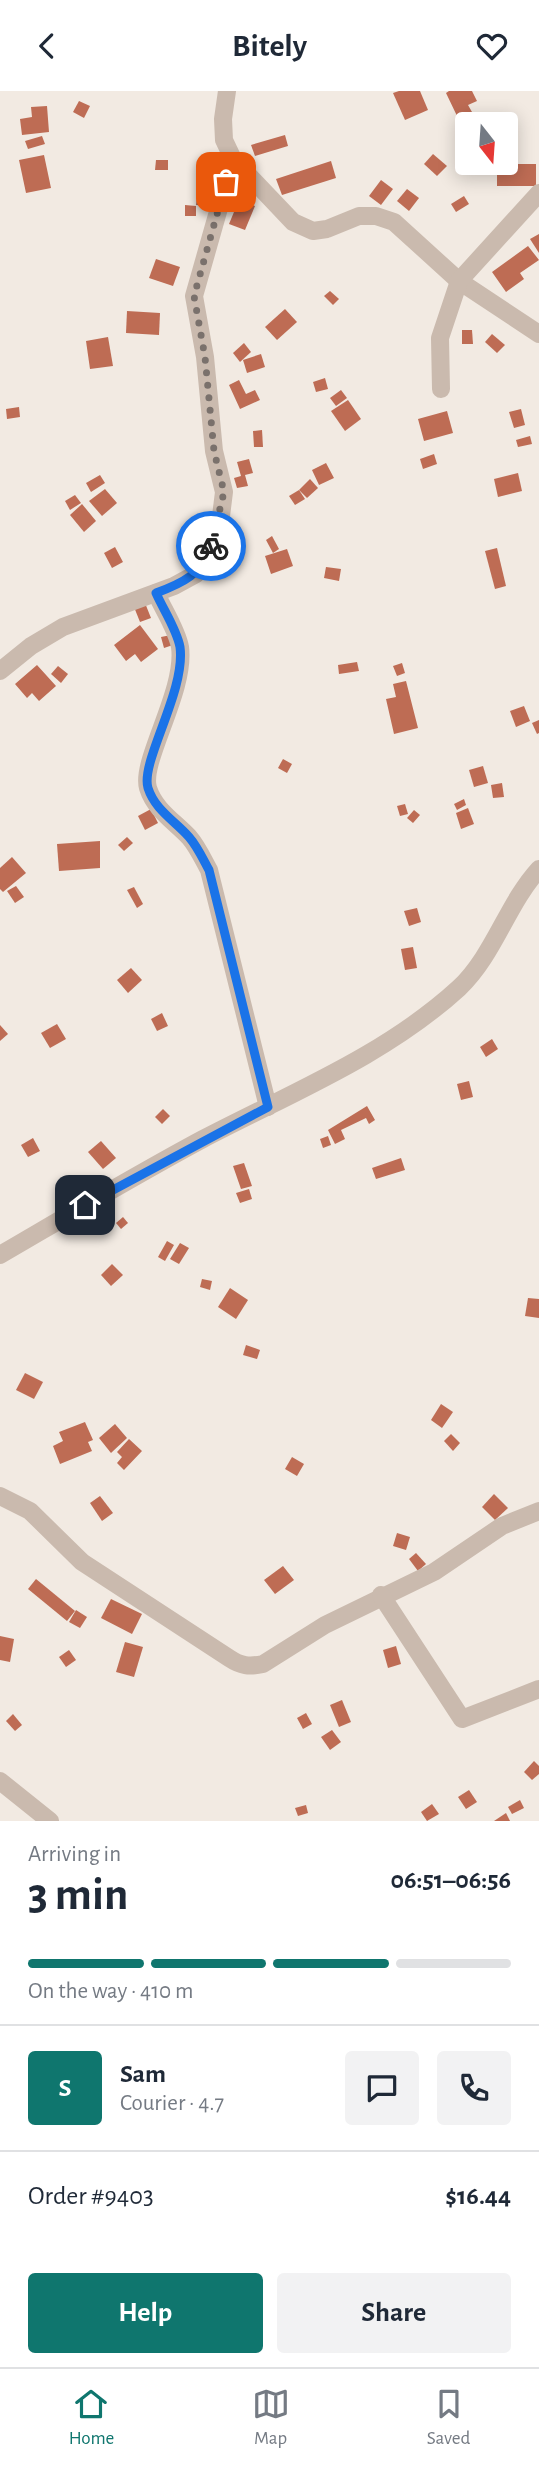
<!DOCTYPE html>
<meta charset="utf-8">
<style>
body{margin:0;font-family:"Alegreya Sans",sans-serif;background:#f2f2f3;color:#1f2937;height:100vh;display:flex;flex-direction:column;font-size:26px;white-space:nowrap}
*{box-sizing:border-box;margin:0}
p{font-size:23px;color:#747a83}
.icon{flex:none;width:38px;height:38px;fill:none;stroke:currentColor;stroke-width:2;stroke-linecap:round;stroke-linejoin:round}
.map{position:relative;height:1730px;overflow:hidden}
.panel{display:flex;flex-direction:column;background:#fff;flex:1}
.panel>*{flex:none}
.needle{width:46px;rotate:163deg}
.fabs{position:absolute;left:455px;top:21px;display:grid;gap:14px}
.fabs a{display:grid;place-items:center;width:63px;height:63px;border-radius:7px;background:#fff;box-shadow:0 4px 18px #0003;font-size:35px}
.pin{position:absolute;display:grid;place-items:center;width:60px;height:60px;color:#fff;margin:-30px;border-radius:14px;box-shadow:0 4px 10px #0006}
.courier{position:absolute;display:grid;place-items:center;width:70px;height:70px;margin:-35px;border:5px solid #1a73e8;border-radius:50%;background:#fff;color:#222;box-shadow:0 2px 9px #0007}
.head em{font-style:normal;font-weight:600}
.head div{display:flex;flex-direction:column-reverse}
.head{display:flex;align-items:center;justify-content:space-between;height:119px;padding:0 28px}
h1{font-size:46px;font-weight:600;line-height:52px}
.bar{display:grid;grid-template-columns:repeat(4,1fr);gap:10px 7px;align-content:center;height:84px;padding:0 28px}
.bar i{height:9px;border-radius:5px;background:#e0e1e3}
.bar .active{background:#0f766e}
.bar p{grid-column:span 4}
.line{display:flex;align-items:center;gap:18px;padding:0 28px;border-top:2px solid #e0e1e3}
.line div{flex:1}
.round{display:grid;place-items:center;flex:none;width:74px;height:74px;border-radius:7px;background:#f2f2f3}
.cta{display:flex;gap:14px;margin-top:auto;padding:14px 28px}
.cta a{flex:1;height:80px;border-radius:7px;background:#0f766e;color:#fff;font-size:28px;font-weight:600;line-height:80px;text-align:center}
.cta a+a{background:#f2f2f3;color:#1f2937}
header{display:flex;justify-content:space-between;align-items:center;height:91px;padding:0 28px;background:#fff;font-size:32px;font-weight:600}
.tab-bar{display:flex;justify-content:space-around;align-items:center;height:98px;border-top:2px solid #e0e1e3;background:#fff;font-size:19px;color:#747a83}
.tab-bar a{display:grid;justify-items:center;gap:4px}
.tab-bar .active{color:#0f766e}
.map>svg:first-child{display:block}
.building{fill:#be6c54}
.lines{fill:none;stroke-linecap:round;stroke-linejoin:round}
.minor{stroke:#cabaae;stroke-width:18}
.done{stroke:#7a716c;stroke-width:7;stroke-dasharray:0 12.6}
.route{stroke:#1a73e8;stroke-width:9}
</style>
<header><svg class="icon" aria-label="back" viewBox="0 0 24 24"><path d="M15 5l-7 7 7 7"/></svg>Bitely<svg class="icon" aria-label="heart" viewBox="0 0 24 24"><path d="M12 20l-8-8c-3-5 5-10 8-4 3-6 11-1 8 4z"/></svg></header>
<div class="map">
<svg width="539" height="1730" viewBox="0 0 539 1730">
<rect width="100%" height="100%" fill="#f2eae2"/>
<!-- building -->
<g class="building">
<polygon points="399,0 420,0 428,19 405,29 393,2"/>
<polygon points="449,0 472,0 477,10 468,14 472,21 458,27 446,2"/>
<polygon points="79,10 90,15 84,27 73,21"/>
<polygon points="47,15 49,41 22,44 20,28 32,26 31,16"/>
<polygon points="285,44 288,55 255,65 251,54"/>
<polygon points="42,45 45,53 28,58 25,50"/>
<polygon points="433,63 447,75 437,85 424,73"/>
<polygon points="44,64 51,97 26,102 19,69"/>
<polygon points="156,69 168,69 168,79 155,79"/>
<polygon points="331,70 336,87 282,104 276,88"/>
<rect x="497" y="73" width="39" height="22"/>
<polygon points="381,89 393,98 381,114 369,105"/>
<polygon points="198,97 216,99 215,116 196,114"/>
<polygon points="407,98 419,107 409,120 397,110"/>
<polygon points="464,105 469,113 456,121 451,113"/>
<polygon points="239,109 255,115 245,139 229,133"/>
<polygon points="185,114 196,115 196,125 185,125"/>
<polygon points="539,143 539,162 530,148"/>
<polygon points="528,155 539,169 520,182 524,188 506,201 492,181"/>
<polygon points="156,168 180,176 173,195 149,187"/>
<polygon points="330,200 339,208 333,214 324,205"/>
<polygon points="285,218 297,231 277,249 265,236"/>
<polygon points="127,220 160,222 159,244 126,242"/>
<polygon points="462,239 472,239 473,253 462,253"/>
<polygon points="492,243 505,254 497,262 485,251"/>
<polygon points="108,246 113,275 90,278 86,250"/>
<polygon points="244,252 251,261 240,271 233,262"/>
<polygon points="261,263 265,276 247,282 243,269"/>
<polygon points="325,287 328,298 316,301 313,291"/>
<polygon points="239,289 246,303 255,299 260,309 240,318 229,294"/>
<polygon points="341,299 347,307 336,315 330,307"/>
<polygon points="348,309 361,328 345,340 331,320"/>
<polygon points="19,316 20,326 7,328 6,318"/>
<polygon points="521,318 525,334 514,337 509,321"/>
<polygon points="447,320 453,342 424,350 418,328"/>
<polygon points="262,339 263,356 254,356 253,340"/>
<polygon points="530,345 532,353 518,356 516,349"/>
<polygon points="434,363 437,373 423,378 420,368"/>
<polygon points="249,368 253,382 245,384 248,395 237,397 234,387 241,385 237,371"/>
<polygon points="326,372 334,387 319,394 312,379"/>
<polygon points="518,382 522,400 498,406 494,388"/>
<polygon points="100,384 105,392 91,401 86,392"/>
<polygon points="310,388 318,397 307,407 299,399"/>
<polygon points="105,398 117,412 102,425 89,410"/>
<polygon points="299,399 305,408 295,414 289,405"/>
<polygon points="75,404 81,412 70,419 65,410"/>
<polygon points="82,413 96,430 84,441 70,424"/>
<polygon points="272,445 279,458 273,462 266,449"/>
<polygon points="115,456 123,471 112,477 104,462"/>
<polygon points="497,457 506,495 495,498 485,460"/>
<polygon points="287,458 293,475 271,483 265,465"/>
<polygon points="326,476 341,478 339,490 324,487"/>
<polygon points="145,512 151,527 140,531 134,516"/>
<polygon points="140,534 158,558 141,571 135,563 126,570 114,554"/>
<polygon points="171,544 173,554 164,557 161,546"/>
<polygon points="357,571 359,580 339,583 338,574"/>
<polygon points="402,572 405,582 397,585 393,575"/>
<polygon points="37,574 56,595 39,610 32,602 27,607 15,593"/>
<polygon points="58,575 68,583 61,592 51,583"/>
<polygon points="406,590 418,637 394,643 386,608 396,606 393,593"/>
<polygon points="524,615 530,630 516,636 510,620"/>
<polygon points="539,629 539,642 537,643 532,632"/>
<polygon points="283,668 292,673 287,682 278,677"/>
<polygon points="483,675 488,692 474,696 469,679"/>
<polygon points="502,692 504,706 493,707 491,694"/>
<polygon points="464,708 466,714 457,719 454,713"/>
<polygon points="405,713 408,723 400,725 397,715"/>
<polygon points="468,717 474,733 461,738 456,722"/>
<polygon points="151,718 158,732 145,739 138,725"/>
<polygon points="414,719 420,724 413,732 407,727"/>
<polygon points="127,746 133,752 124,760 118,754"/>
<polygon points="100,750 100,777 59,780 57,753"/>
<polygon points="12,766 26,782 3,801 0,798 0,777"/>
<polygon points="16,795 24,806 15,812 7,800"/>
<polygon points="134,796 143,813 137,817 127,799"/>
<polygon points="417,817 421,831 409,835 404,820"/>
<polygon points="413,856 417,877 405,879 401,858"/>
<polygon points="131,877 142,889 128,902 117,889"/>
<polygon points="162,922 168,935 157,940 151,928"/>
<polygon points="57,933 66,948 50,957 41,942"/>
<polygon points="0,934 8,943 0,950"/>
<polygon points="492,948 498,958 486,966 480,956"/>
<polygon points="469,990 473,1006 461,1009 457,993"/>
<polygon points="367,1015 375,1029 369,1033 366,1027 341,1039 345,1048 335,1053 328,1039"/>
<polygon points="163,1018 170,1025 162,1033 155,1026"/>
<polygon points="328,1045 331,1054 323,1057 320,1048"/>
<polygon points="33,1047 40,1060 28,1066 21,1054"/>
<polygon points="101,1050 116,1067 103,1078 88,1061"/>
<polygon points="401,1067 405,1079 376,1088 372,1077"/>
<polygon points="244,1072 252,1095 241,1098 233,1075"/>
<polygon points="249,1098 252,1108 240,1112 236,1102"/>
<polygon points="123,1126 128,1132 121,1138 116,1132"/>
<polygon points="167,1150 174,1154 165,1170 158,1166"/>
<polygon points="180,1152 189,1157 179,1173 170,1168"/>
<polygon points="112,1173 123,1184 111,1195 101,1184"/>
<polygon points="202,1188 212,1190 210,1199 200,1196"/>
<polygon points="230,1197 248,1209 236,1228 218,1216"/>
<polygon points="528,1207 539,1208 539,1227 525,1225"/>
<polygon points="246,1254 260,1259 257,1268 243,1264"/>
<polygon points="25,1282 43,1291 34,1308 16,1299"/>
<polygon points="441,1313 453,1321 442,1337 431,1329"/>
<polygon points="85,1331 93,1349 88,1351 92,1360 60,1373 53,1355 63,1350 59,1341"/>
<polygon points="115,1333 127,1347 111,1362 99,1347"/>
<polygon points="451,1343 460,1352 453,1360 444,1350"/>
<polygon points="129,1348 142,1360 124,1379 117,1372 122,1366 117,1361"/>
<polygon points="292,1366 304,1373 297,1385 285,1378"/>
<polygon points="494,1403 508,1417 495,1429 482,1416"/>
<polygon points="100,1405 113,1422 102,1430 90,1412"/>
<polygon points="397,1442 410,1446 406,1459 393,1455"/>
<polygon points="416,1462 426,1473 418,1480 409,1468"/>
<polygon points="283,1475 294,1489 275,1503 264,1489"/>
<polygon points="36,1488 75,1520 67,1530 28,1498"/>
<polygon points="111,1508 142,1523 132,1543 101,1527"/>
<polygon points="76,1519 87,1526 80,1537 69,1531"/>
<polygon points="0,1545 14,1548 10,1571 0,1569"/>
<polygon points="125,1551 143,1556 134,1586 116,1581"/>
<polygon points="396,1555 401,1573 388,1577 383,1559"/>
<polygon points="69,1559 76,1569 66,1576 59,1566"/>
<polygon points="342,1609 351,1631 339,1636 330,1614"/>
<polygon points="306,1622 312,1633 303,1638 297,1627"/>
<polygon points="13,1623 22,1634 15,1640 6,1630"/>
<polygon points="332,1639 341,1651 330,1659 321,1646"/>
<polygon points="534,1670 539,1675 539,1683 532,1689 524,1681"/>
<polygon points="469,1699 477,1711 466,1718 458,1706"/>
<polygon points="520,1709 524,1717 512,1723 508,1716"/>
<polygon points="432,1713 439,1723 427,1730 421,1721"/>
<polygon points="306,1714 308,1722 298,1725 295,1717"/>
<polygon points="506,1722 510,1730 494,1730"/>
</g>
<g class="lines">
<!-- minor -->
<g class="minor">
<polyline points="227,0 223,28 224,49 233,68 293,131 313,140 327,138 359,125 376,125 394,131 459,190 539,243"/>
<polyline points="441,298 440,247 459,190 539,102"/>
<path d="M156,502C163,518 177,539 180,556C186,600 140,670 148,697C155,719 174,730 189,746C197,755 203,768 209,779L268,1016"/>
<polyline points="0,580 31,555 63,536 174,495 196,483 205,472 221,425 224,401 214,360 205,266 194,205 233,68"/>
<path d="M0,1164C67,1125 134,1085 203,1048C291,1002 386,964 459,897C494,864 507,813 539,778"/>
<path d="M0,1405L30,1420L82,1471L229,1567C241,1575 249,1576 263,1573L325,1534L434,1481L502,1435L539,1420"/>
<polyline points="381,1504 462,1628 539,1598"/>
<polyline points="0,1690 50,1730"/>
</g>
</g>
<g class="lines">
<!-- done -->
<polyline class="done" points="211,455 224,401 214,360 205,266 194,205 226,91"/>
<!-- route -->
<path class="route" d="M85,1114L268,1016L209,779C203,768 197,755 189,746C175,730 155,719 148,697C140,671 186,600 180,556C177,539 163,518 156,502C183,492 202,483 211,455"/>
</g>
</svg>
<div class="fabs">
<a><svg class="needle" viewBox="-14 -14 28 28"><path d="M0-13l5 13h-10z" fill="#e53935"/><path d="M0 13l5-13h-10z" fill="#747a83"/></svg></a>
</div>
<div class="pin" style="left:226px;top:91px;background:#ea580c"><svg class="icon" aria-label="bag" viewBox="0 0 24 24"><path d="M5 8h14l-1 12H6zM9 8a3 3 0 0 1 6 0"/></svg></div>
<div class="pin" style="left:85px;top:1114px;background:#1f2937"><svg class="icon" aria-label="home" viewBox="0 0 24 24"><path d="M3 11l9-7 9 7M6 9v11h12V9"/></svg></div>
<div class="courier" style="left:211px;top:455px"><svg class="icon" aria-label="bike" viewBox="0 0 24 24"><circle cx="6" cy="16" r="4"/><circle cx="18" cy="16" r="4"/><path d="M6 16l4-8h5l3 8M10 8l3 8H6M13 5h3"/></svg></div>
</div>
<section class="panel">
<div class="head"><div><h1>3 min</h1><p>Arriving in</p></div><em>06:51–06:56</em></div>
<div class="bar"><i class="active"></i><i class="active"></i><i class="active"></i><i></i><p>On the way · 410 m</p></div>
<div class="line" style="height:126px"><b class="round" style="background:#0f766e;color:#fff">S</b><div><b>Sam</b><p>Courier · 4.7</p></div><a class="round"><svg class="icon" aria-label="chat" viewBox="0 0 24 24"><path d="M4 5h16v11H9l-5 4z"/></svg></a><a class="round"><svg class="icon" aria-label="phone" viewBox="0 0 24 24"><path d="M5 4h4l2 5-3 2q2 4 5 5l2-3 5 2v4C11 20 4 13 5 4z"/></svg></a></div>
<div class="line" style="height:91px"><div>Order #9403</div><b>$16.44</b></div>
<div class="cta"><a>Help</a><a>Share</a></div>
</section>
<nav class="tab-bar">
<a class="active"><svg class="icon" aria-label="home" viewBox="0 0 24 24"><path d="M3 11l9-7 9 7M6 9v11h12V9"/></svg>Home</a>
<a><svg class="icon" aria-label="map" viewBox="0 0 24 24"><path d="M3 6l6-2 6 2 6-2v14l-6 2-6-2-6 2zM9 4v14M15 6v14"/></svg>Map</a>
<a><svg class="icon" aria-label="saved" viewBox="0 0 24 24"><path d="M7 4h10v16l-5-4-5 4z"/></svg>Saved</a>
</nav>
